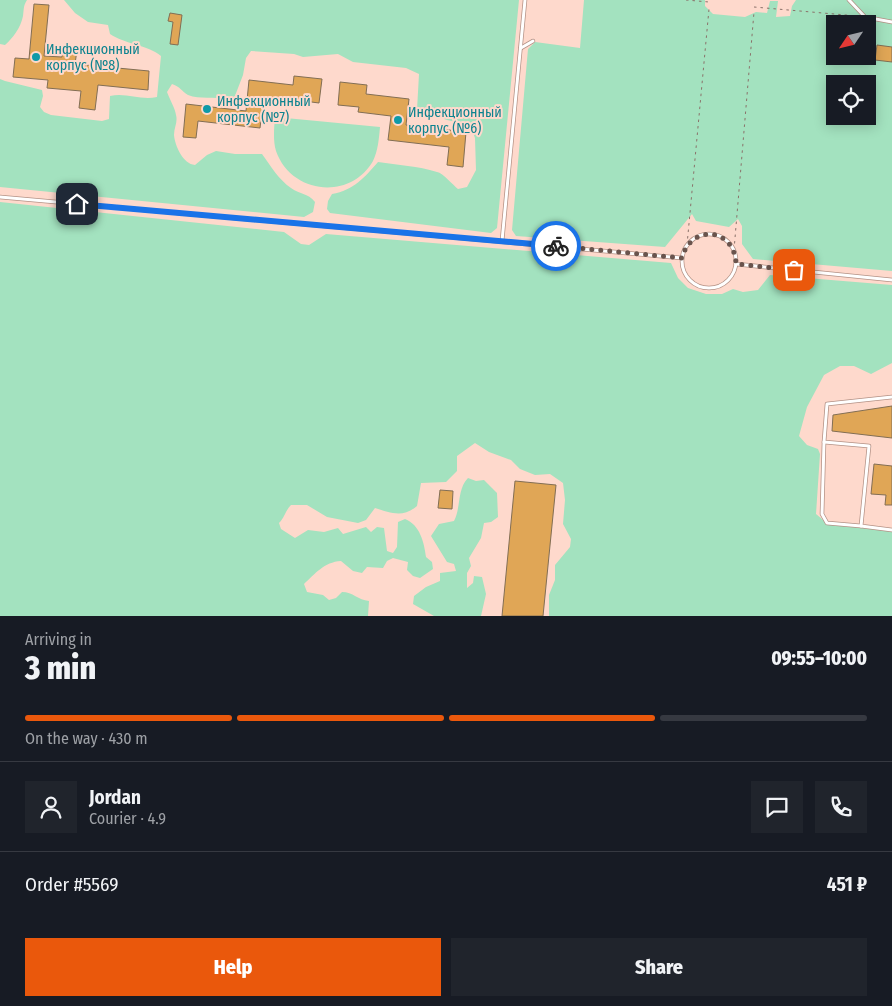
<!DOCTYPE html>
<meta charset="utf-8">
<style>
body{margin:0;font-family:"Fira Sans Condensed",sans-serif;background:#20242c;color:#f1f3f6;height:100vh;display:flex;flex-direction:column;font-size:19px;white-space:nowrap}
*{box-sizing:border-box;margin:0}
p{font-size:16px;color:#9ea1a6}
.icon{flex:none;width:28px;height:28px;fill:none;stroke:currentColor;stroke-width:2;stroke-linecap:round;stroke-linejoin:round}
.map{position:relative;height:616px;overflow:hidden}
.sheet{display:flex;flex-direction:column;background:#171b24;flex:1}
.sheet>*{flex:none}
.needle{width:32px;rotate:235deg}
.fabs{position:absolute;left:826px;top:15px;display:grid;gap:10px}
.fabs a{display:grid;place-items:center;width:50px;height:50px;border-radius:0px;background:#171b24;box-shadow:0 2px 12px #0003;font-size:25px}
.pin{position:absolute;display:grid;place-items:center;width:42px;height:42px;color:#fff;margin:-21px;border-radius:10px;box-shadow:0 2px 8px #0006}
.courier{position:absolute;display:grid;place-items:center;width:50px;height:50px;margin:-25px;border:4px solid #1a73e8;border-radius:50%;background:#fff;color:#222;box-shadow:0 1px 6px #0007}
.overview em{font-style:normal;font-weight:800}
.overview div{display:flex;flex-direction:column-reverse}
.overview{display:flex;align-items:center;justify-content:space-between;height:85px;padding:0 25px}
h1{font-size:32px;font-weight:800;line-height:38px}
.bar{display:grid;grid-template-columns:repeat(4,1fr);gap:8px 5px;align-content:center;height:60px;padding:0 25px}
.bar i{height:6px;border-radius:4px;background:#363941}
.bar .current{background:#ea580c}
.bar p{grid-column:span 4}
.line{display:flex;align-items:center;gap:12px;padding:0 25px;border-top:1px solid #363941}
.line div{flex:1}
.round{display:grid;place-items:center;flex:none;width:52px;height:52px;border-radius:0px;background:#20242c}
.action{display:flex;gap:10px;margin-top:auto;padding:10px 25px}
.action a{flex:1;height:58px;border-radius:0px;background:#ea580c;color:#fff;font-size:20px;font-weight:800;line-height:58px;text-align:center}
.action a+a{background:#20242c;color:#f1f3f6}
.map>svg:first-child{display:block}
.green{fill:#a3e2bf;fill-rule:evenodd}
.building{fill:#e0a656;stroke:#826e54}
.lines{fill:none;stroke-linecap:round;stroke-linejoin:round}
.lane-casing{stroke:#b39185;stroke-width:4.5}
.path{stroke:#8a7169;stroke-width:1;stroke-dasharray:2.5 4;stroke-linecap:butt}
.lane{stroke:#fff;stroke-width:3}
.done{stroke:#6a544d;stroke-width:5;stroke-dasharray:0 9}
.route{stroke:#1a73e8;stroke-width:6}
.culture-dot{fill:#0f9aa8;stroke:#fed9cc;stroke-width:2}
.labels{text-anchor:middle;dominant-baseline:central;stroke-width:4;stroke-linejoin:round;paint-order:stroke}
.culture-label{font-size:14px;fill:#0d838f;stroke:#fed9cc;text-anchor:start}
</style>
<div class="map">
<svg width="892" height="616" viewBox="0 0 892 616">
<rect width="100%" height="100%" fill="#fed9cc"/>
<!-- green -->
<g class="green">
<path d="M0,0H27C23,6 24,10 23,16C21,27 13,38 5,45L0,44Z"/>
<path d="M64,0H519L497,228L491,233L330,213L327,209L328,201L332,194C354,190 364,178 378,162C398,165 418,166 437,172C443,173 453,185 458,189L467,187L476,170L475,138L470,125C462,122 452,122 444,119C436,116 433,113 424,116L417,110L419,74L406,68L353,62L338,54L303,57L294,54L251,51L246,58L243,75L233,101C227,101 222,99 217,98C207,97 197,99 188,95C181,91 181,87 172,84L167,92C170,100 175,108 176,115C178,122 174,128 174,135C175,146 183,164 195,165L207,155L216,151L235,154H262C270,165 279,180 291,188C299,194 308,193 315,202L313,212L304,217L0,187V79L5,81L42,90L43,96L40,107L44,112L51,115L102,121L109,119L110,96C126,92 141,101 157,97L161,56C148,45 124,44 110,34L108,25L88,22L75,13Z"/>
<path d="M584,0H705V6L713,14L745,17L756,12L767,13L770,1H778L776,17L790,16L792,6L796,0H892V271L753,259L742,244V226L738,219L729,227L696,221L692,214L665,247L516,236L512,230L528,49L535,42L580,48ZM835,24H868V56H835ZM835,84H868V116H835Z"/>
<path d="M275,117L380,127C379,138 378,151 373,161C350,201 291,194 276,151C273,141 274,128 275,117Z"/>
<path d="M0,202L284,232L301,244L309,245L326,234L671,263L678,278L688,288L706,294H722L733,289L743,292L758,290L770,275L892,285V363L871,374L854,366H840L824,375L807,407L799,436L807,445L818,449L820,454L816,514L828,524L892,531V616H549V595L555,580V565L570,547L571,539L563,524L565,500L563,483L550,474L535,475L520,469L511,460L489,452L475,443L457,456V471L446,482L421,483L417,506C403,518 391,513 375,508L366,520L358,523L327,517L307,505H291C285,511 285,517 279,523L281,529L295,538L308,530L324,532L338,528L343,534L366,527L371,532L377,527L384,528L387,551L393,553L397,547L398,522L405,519C420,525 424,542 426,557L432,562L433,569L420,578L413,576L407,570L408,562L393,558L387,561L383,568L367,567L362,573L353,571L341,561C324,562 315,574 304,584L307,592L323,595L329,600L336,598L342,592C353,592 358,600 369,601L368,616H0Z"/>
<path d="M468,478L476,481L484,480L497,493L498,517L491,522L484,523L481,538L469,558L471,566L467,573V588L473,583L474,576L482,577L486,594L481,616H434L413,604L414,596L426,587L440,581V573L456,571L454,564L447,562L431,536L439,524L454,521C461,508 457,489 468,478Z"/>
</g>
<!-- building -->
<g class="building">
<polygon points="34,4 49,5 44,56 62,57 62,49 77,50 75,64 149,71 148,90 98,85 95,110 79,108 81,91 47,88 48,80 13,77 15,58 29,59"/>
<polygon points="170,13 182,15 178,45 170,44 173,22 168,21"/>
<polygon points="877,45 892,47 892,62 875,60"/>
<polygon points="294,76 322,79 319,103 296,100 295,107 263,103 260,128 198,121 196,138 183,137 186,104 246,111 249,80 293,85"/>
<polygon points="340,82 367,85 366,94 409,99 406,125 466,132 463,167 447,165 449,147 388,140 391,116 358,112 359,107 338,105"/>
<polygon points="892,406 892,438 832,431 833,415"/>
<polygon points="874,464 892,466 892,505 885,505 886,495 871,494"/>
<polygon points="515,481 556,485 543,616 502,616"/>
<polygon points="440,490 453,491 452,509 438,508"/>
</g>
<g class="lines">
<defs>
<g id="lane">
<polyline points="849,0 865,17 892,22"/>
<polyline points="521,48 533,41"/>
<polyline points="0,197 682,258"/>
<circle cx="709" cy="261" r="27"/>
<polyline points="502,241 525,0"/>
<polyline points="736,264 892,280"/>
<polyline points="892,397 827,404 824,442 869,446 861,526 892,530"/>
<polyline points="824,442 822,514 827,523 861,526"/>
</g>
</defs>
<!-- lane casing -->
<use href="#lane" class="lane-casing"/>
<!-- path -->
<g class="path">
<polyline points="686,0 709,2"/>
<polyline points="754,7 857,16"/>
<polyline points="687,245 709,9"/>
<polyline points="734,250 754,12"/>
</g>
<!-- lane -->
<use href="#lane" class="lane"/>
</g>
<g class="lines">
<!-- done -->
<path class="done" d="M556,246L682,258C691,223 735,228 736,264L794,270"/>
<!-- route -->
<polyline class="route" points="77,204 556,246"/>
</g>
<!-- markers -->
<g class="culture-dot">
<circle cx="36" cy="57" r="5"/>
<circle cx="207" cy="109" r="5"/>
<circle cx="398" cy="120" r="5"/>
</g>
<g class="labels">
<!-- culture labels -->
<g class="culture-label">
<text x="46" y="49">Инфекционный<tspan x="46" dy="16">корпус (№8)</tspan></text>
<text x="217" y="101">Инфекционный<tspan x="217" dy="16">корпус (№7)</tspan></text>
<text x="408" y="112">Инфекционный<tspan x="408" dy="16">корпус (№6)</tspan></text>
</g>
</g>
</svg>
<div class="fabs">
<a><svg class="needle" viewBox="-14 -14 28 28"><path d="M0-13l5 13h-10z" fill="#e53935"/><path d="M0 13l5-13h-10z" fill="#9ea1a6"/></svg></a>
<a><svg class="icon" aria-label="locate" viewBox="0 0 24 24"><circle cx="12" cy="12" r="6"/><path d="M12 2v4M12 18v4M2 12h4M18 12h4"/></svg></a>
</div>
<div class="pin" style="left:794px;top:270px;background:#ea580c"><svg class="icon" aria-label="bag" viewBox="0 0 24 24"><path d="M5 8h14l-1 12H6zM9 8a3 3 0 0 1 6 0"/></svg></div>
<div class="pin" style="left:77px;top:204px;background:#1f2937"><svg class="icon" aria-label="home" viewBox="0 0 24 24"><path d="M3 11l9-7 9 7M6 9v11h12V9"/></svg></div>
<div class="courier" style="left:556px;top:246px"><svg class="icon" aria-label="bike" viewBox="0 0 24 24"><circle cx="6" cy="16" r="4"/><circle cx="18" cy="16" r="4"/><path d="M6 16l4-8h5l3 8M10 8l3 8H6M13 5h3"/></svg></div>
</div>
<section class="sheet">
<div class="overview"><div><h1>3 min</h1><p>Arriving in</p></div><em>09:55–10:00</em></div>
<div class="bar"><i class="current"></i><i class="current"></i><i class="current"></i><i></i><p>On the way · 430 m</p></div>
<div class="line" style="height:90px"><a class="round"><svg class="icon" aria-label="person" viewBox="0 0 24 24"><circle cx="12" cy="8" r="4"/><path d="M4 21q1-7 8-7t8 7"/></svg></a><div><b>Jordan</b><p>Courier · 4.9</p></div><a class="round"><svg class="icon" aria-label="chat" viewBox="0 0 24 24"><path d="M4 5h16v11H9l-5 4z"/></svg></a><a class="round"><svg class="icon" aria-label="phone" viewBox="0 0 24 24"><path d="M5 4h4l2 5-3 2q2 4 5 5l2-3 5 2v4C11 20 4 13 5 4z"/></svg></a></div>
<div class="line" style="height:65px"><div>Order #5569</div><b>451 ₽</b></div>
<div class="action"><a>Help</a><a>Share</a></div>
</section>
